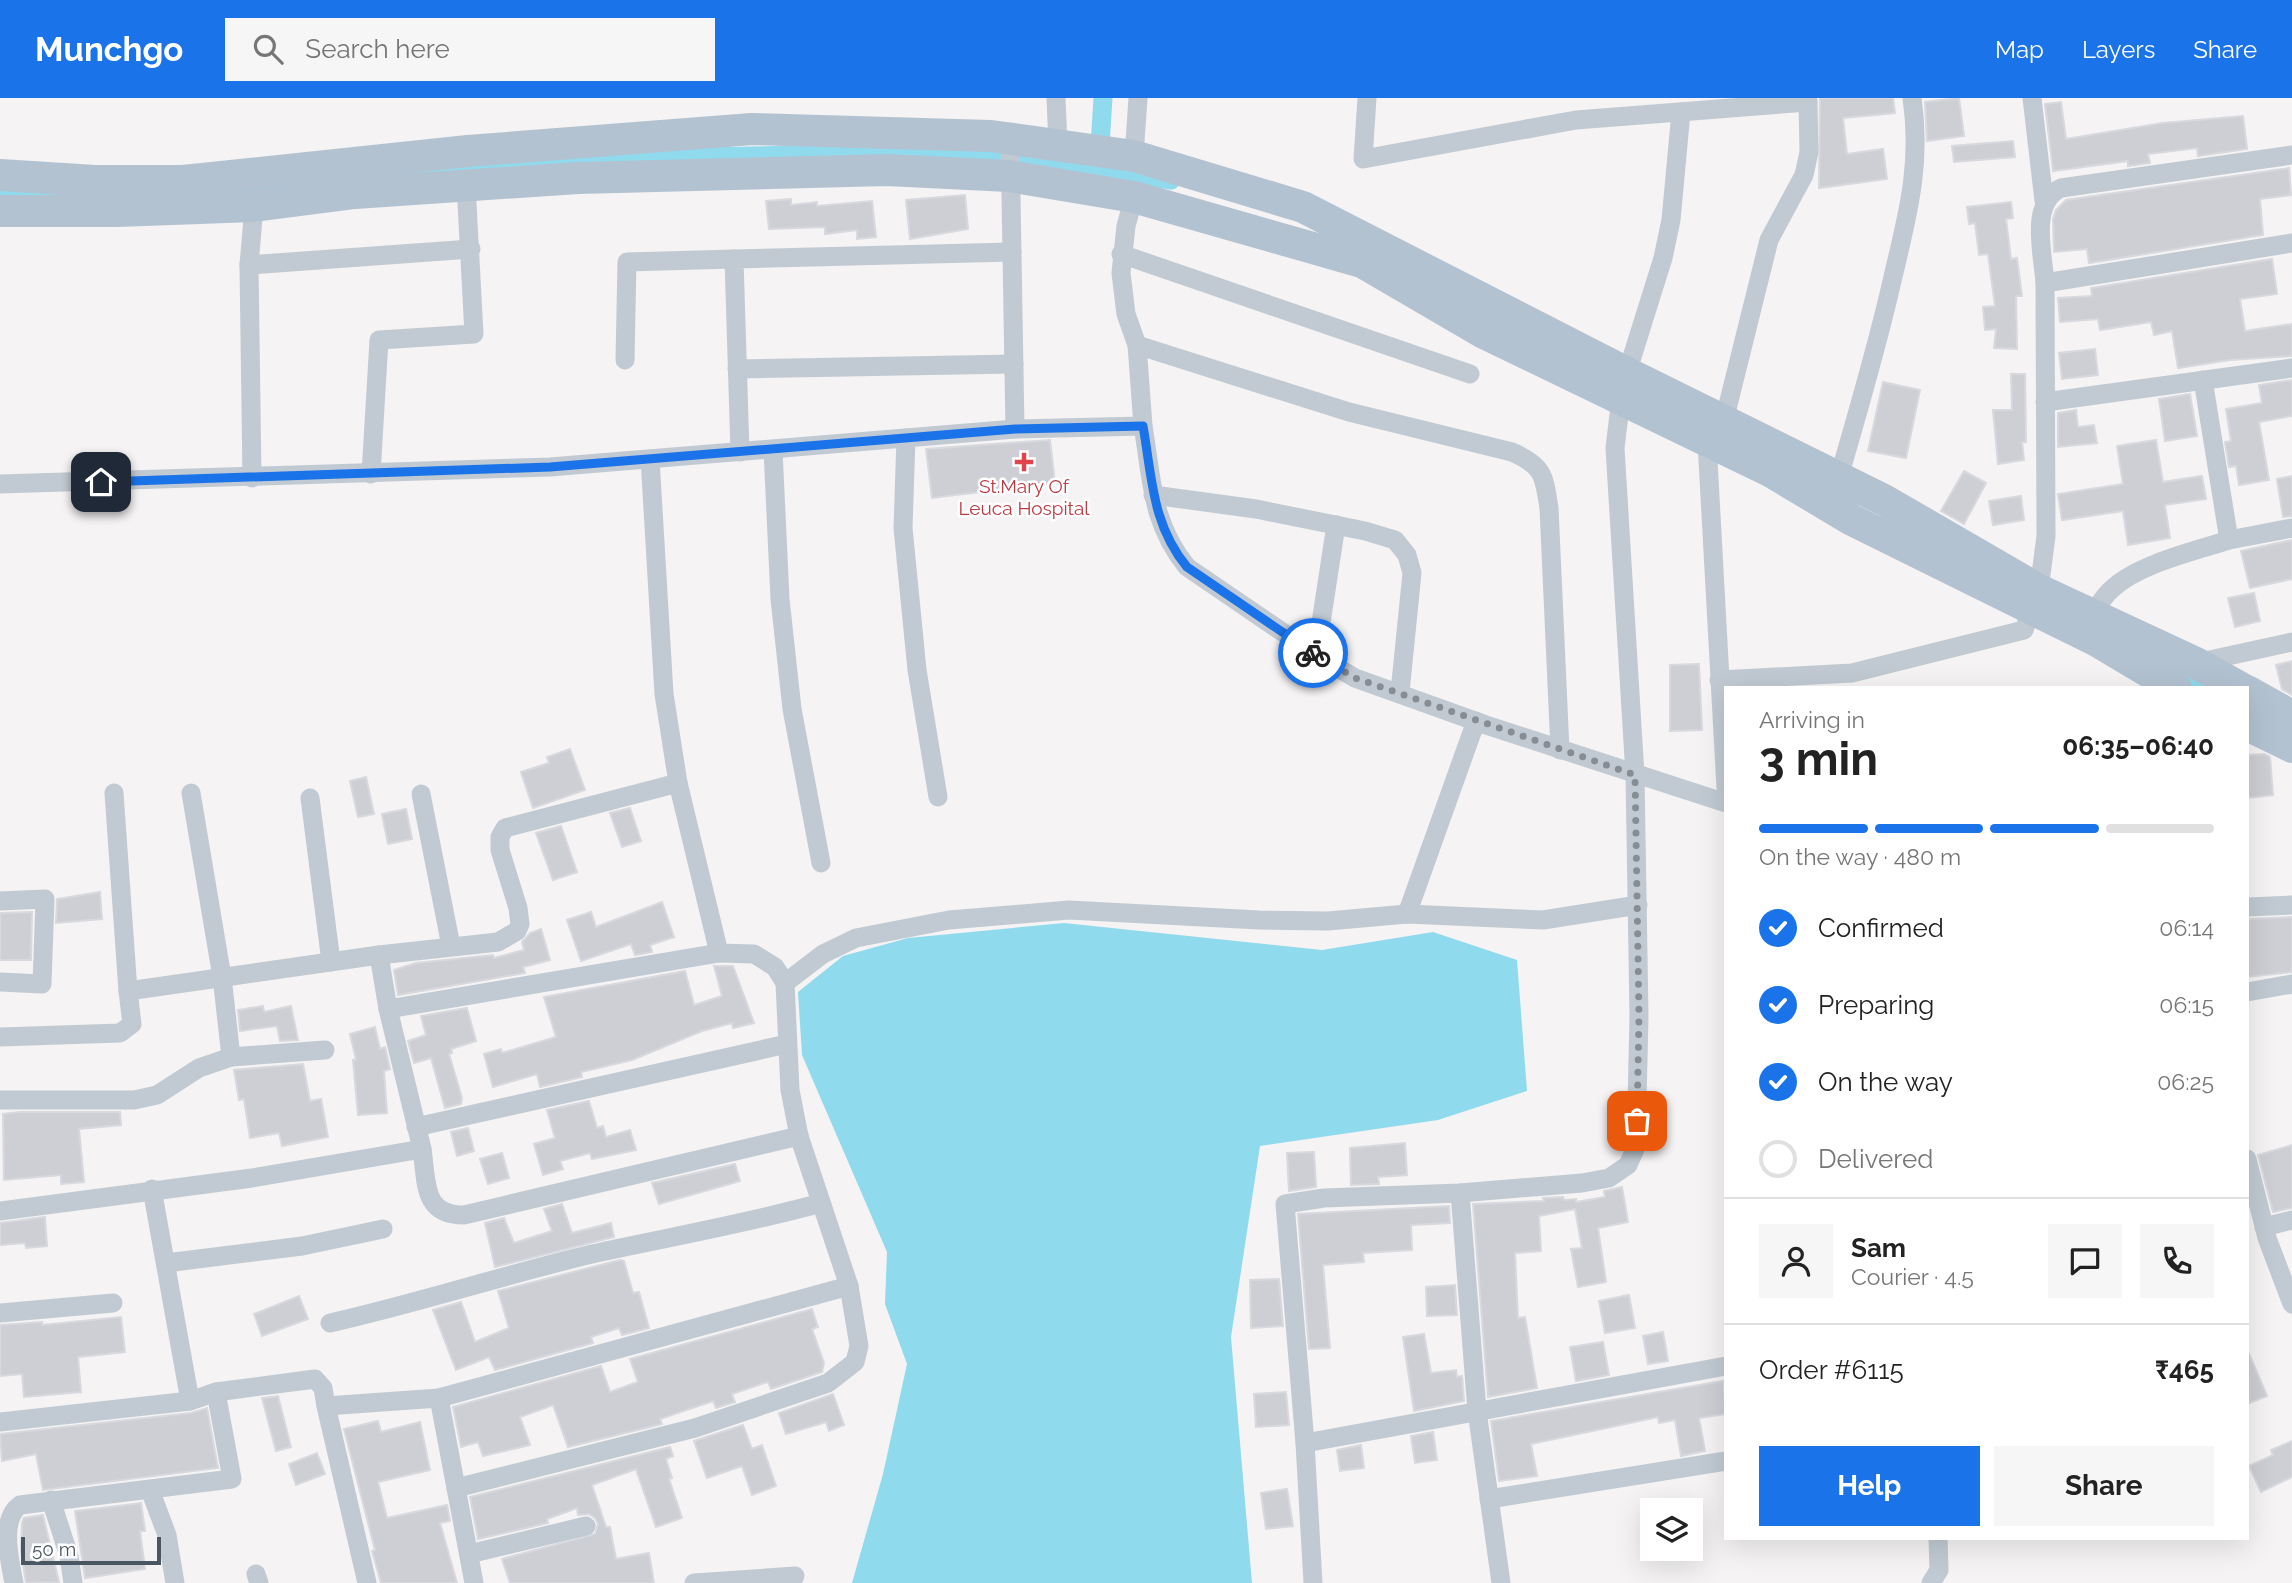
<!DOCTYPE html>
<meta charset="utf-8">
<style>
body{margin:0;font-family:Raleway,sans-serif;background:#f6f6f6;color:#222;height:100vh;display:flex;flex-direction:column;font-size:26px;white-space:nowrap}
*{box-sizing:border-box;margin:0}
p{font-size:23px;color:#767676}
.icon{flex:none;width:38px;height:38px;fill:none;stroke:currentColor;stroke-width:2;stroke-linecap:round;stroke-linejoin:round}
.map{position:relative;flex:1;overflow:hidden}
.details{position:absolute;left:1724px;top:588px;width:525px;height:854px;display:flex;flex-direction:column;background:#fff;border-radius:0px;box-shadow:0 7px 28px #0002}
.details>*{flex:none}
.buttons{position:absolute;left:1640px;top:1400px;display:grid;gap:14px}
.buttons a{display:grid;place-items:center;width:63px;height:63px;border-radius:0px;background:#fff;box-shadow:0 7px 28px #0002;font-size:35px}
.scale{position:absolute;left:21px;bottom:18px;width:140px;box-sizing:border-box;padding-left:7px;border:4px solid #4a5661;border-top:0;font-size:19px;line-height:24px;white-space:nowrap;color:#4a5661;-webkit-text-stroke:5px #fff;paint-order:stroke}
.pin{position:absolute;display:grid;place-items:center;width:60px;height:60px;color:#fff;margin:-30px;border-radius:14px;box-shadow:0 4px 10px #0006}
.courier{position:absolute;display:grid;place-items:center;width:70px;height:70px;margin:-35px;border:5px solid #1a73e8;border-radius:50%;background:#fff;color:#222;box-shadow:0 2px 9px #0007}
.overview em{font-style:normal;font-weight:700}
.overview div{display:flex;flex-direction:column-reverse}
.overview{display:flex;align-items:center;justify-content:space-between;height:119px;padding:0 35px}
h1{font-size:46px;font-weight:700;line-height:52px}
.bar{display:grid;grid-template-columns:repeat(4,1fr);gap:10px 7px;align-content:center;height:84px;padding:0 35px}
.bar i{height:9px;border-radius:5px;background:#e0e0e0}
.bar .active{background:#1a73e8}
.bar p{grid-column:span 4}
.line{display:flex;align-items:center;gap:18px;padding:0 35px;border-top:2px solid #e0e0e0}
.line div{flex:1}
.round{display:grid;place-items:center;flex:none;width:74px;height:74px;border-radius:0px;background:#f6f6f6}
ol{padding:0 35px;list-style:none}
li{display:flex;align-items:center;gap:21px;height:77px}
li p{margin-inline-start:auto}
li .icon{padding:7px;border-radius:50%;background:#1a73e8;color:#fff;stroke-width:4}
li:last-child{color:#767676}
li i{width:38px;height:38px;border:4px solid #e0e0e0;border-radius:50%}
.cta{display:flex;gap:14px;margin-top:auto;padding:14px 35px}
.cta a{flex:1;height:80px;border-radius:0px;background:#1a73e8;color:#fff;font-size:28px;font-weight:700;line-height:80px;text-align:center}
.cta a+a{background:#f6f6f6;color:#222}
header{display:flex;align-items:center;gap:42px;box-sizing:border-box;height:98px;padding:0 35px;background:#1a73e8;color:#fff}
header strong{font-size:33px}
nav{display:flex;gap:38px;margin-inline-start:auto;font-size:24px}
.search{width:490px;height:63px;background:#f6f6f6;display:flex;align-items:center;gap:18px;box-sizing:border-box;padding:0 24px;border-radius:0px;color:#767676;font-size:26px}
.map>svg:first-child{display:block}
.water{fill:#90daee}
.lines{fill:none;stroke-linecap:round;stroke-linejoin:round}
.canal{stroke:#90daee;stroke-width:19}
.building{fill:#cdcfd5;stroke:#d7d9de;stroke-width:2}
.street{stroke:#c1cad2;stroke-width:19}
.primary{stroke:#b3c2d1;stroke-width:32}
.done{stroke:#868d94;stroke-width:7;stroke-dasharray:0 12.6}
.route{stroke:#1a73e8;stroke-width:9}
.health-dot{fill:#e0444e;stroke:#fff;stroke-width:2.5}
.labels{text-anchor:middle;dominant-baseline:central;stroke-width:5;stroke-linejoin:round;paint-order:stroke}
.health-label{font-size:19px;fill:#be3a42;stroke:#fff}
</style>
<header>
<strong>Munchgo</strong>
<div class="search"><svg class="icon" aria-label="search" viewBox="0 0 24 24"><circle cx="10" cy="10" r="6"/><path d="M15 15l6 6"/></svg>Search here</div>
<nav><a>Map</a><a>Layers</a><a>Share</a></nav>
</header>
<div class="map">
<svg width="2292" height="1485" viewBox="0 0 2292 1485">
<rect width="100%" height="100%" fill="#f5f3f3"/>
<!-- water -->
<polygon class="water" points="1064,825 1322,852 1433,834 1517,862 1527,993 1438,1022 1260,1048 1231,1239 1252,1485 852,1485 883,1376 907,1266 885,1206 887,1154 802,957 798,894 843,858 908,840"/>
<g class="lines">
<!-- canal -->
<g class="canal">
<polyline points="1099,63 1103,0"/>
<polyline points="409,75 653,60 984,53 1171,82"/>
<polyline points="0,94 62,96"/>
<polyline points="225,95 292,88"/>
<polyline points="2164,568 2207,590"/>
</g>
</g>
<!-- building -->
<g class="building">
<polygon points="1820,0 1893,0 1895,15 1843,20 1847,56 1883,51 1887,81 1819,90"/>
<polygon points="1959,0 1964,38 1927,43 1925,4"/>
<polygon points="2061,4 2066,41 2163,25 2243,18 2247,51 2198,58 2197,50 2148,56 2150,65 2128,68 2128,63 2053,73 2045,6"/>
<polygon points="2013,43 2015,59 1954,64 1952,48"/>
<polygon points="2289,70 2291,97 2260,101 2263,137 2089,165 2087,151 2054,154 2053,121 2056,112 2066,102"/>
<polygon points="965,97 968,131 910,141 906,102"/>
<polygon points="791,101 791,107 817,104 817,108 872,103 876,139 857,141 857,132 825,136 825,129 769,131 766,103"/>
<polygon points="2011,104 2013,120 2006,121 2011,161 2017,160 2022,198 2016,198 2017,251 1994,250 1996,231 1985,232 1983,209 1995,208 1988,156 1979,157 1975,125 1969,126 1967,109"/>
<polygon points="2272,161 2277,196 2240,201 2245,233 2292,226 2292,258 2230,262 2178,270 2172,233 2154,237 2151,224 2100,232 2098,221 2060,224 2058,200 2092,198 2091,190"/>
<polygon points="2095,251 2098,277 2062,281 2059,255"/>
<polygon points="2011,276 2025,276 2026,344 2022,344 2024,362 1998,366 1993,312 2012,312"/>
<polygon points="2292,282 2292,318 2259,324 2269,382 2239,387 2236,368 2229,369 2225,344 2231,343 2226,311 2262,305 2259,287"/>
<polygon points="1883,284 1920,292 1906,360 1868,353"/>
<polygon points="2190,296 2197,338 2165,343 2159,301"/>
<polygon points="2076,312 2078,329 2094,327 2097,345 2058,349 2058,315"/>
<polygon points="1050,342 1055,385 932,400 926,351"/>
<polygon points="2156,342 2163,384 2202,378 2206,401 2165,407 2170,440 2128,447 2123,413 2062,422 2058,396 2123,386 2117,348"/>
<polygon points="1964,373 1986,385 1964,426 1941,413"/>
<polygon points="2292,378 2292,418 2283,419 2277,381"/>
<polygon points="2021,398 2024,422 1993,427 1989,403"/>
<polygon points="2292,442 2292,481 2250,490 2241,453"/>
<polygon points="2254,495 2260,523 2235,529 2228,500"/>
<polygon points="2292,563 2292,597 2282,591 2276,567"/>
<polygon points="1699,566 1702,632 1670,633 1670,567"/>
<polygon points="570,651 585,692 533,710 521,674 549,665 547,659"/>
<polygon points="2265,656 2270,659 2273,697 2247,700 2247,657"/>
<polygon points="366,679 374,716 358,719 350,683"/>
<polygon points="630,710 641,743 622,749 610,715"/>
<polygon points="406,711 412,741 388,746 382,716"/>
<polygon points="561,728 577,774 553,782 536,735"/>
<polygon points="100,794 102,821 56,825 57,801"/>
<polygon points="662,804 674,839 650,847 652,854 635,857 631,846 581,863 567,822 591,814 596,829"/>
<polygon points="32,814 31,862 0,862 0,815"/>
<polygon points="2292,819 2292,874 2247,879 2247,821"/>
<polygon points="541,831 550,862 523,869 525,875 398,897 394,872 416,865 493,857 494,860 524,852 522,844 530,835"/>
<polygon points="714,868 733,868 754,925 733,930 732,925 702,933 632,962 581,974 582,979 540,989 537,976 493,989 484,956 501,951 502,955 556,939 544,899 685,873 694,907 722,898"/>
<polygon points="263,908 264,914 291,908 298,942 280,943 277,928 240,933 238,912"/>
<polygon points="467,910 476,943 451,951 452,955 449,956 462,1000 461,1006 445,1010 431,960 414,965 408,943 426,937 421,918"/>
<polygon points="375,929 380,951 385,949 390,971 384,973 387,1015 358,1017 353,962 356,962 350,936"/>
<polygon points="303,966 310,1003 321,1001 328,1039 282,1048 279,1035 250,1040 244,1001 239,1002 234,972"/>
<polygon points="589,1003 597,1030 603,1028 606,1039 630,1032 636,1052 592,1061 590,1055 560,1063 563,1071 543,1077 534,1046 555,1040 547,1012"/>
<polygon points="20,1014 120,1014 121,1027 79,1031 84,1084 61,1086 61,1077 4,1082 3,1016"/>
<polygon points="468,1030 474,1053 457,1058 451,1034"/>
<polygon points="1405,1045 1407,1077 1378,1079 1379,1086 1351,1087 1350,1050"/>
<polygon points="2292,1047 2292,1110 2273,1114 2258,1057"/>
<polygon points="1314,1054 1316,1089 1289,1093 1287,1055"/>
<polygon points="502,1055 509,1080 488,1086 480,1061"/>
<polygon points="735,1066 740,1083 659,1106 652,1085"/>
<polygon points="1622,1089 1628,1124 1598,1130 1606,1184 1578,1189 1571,1151 1582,1150 1575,1111 1539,1118 1541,1153 1515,1155 1518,1220 1525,1219 1537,1290 1488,1299 1473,1106 1544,1103 1543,1100 1563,1099 1564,1102 1576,1101 1576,1104 1605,1099 1604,1093"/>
<polygon points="562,1106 572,1135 611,1125 614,1139 495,1169 485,1125 504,1120 514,1145 552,1133 544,1111"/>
<polygon points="1449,1108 1450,1125 1411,1127 1412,1152 1363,1155 1364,1164 1323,1167 1330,1250 1309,1251 1298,1116"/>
<polygon points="45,1119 47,1148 26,1150 25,1145 0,1147 0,1125"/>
<polygon points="620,1162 624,1163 633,1195 639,1194 649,1230 622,1237 619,1230 591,1239 593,1245 495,1272 489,1259 456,1272 433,1212 461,1204 475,1244 509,1230 498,1193"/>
<polygon points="1279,1181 1283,1228 1251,1230 1250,1182"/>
<polygon points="1455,1187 1457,1217 1427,1218 1426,1189"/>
<polygon points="1629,1197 1635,1230 1605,1235 1599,1203"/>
<polygon points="299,1198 308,1221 262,1238 254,1216"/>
<polygon points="812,1211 818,1229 812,1231 824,1265 822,1274 771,1291 768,1284 761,1286 732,1296 735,1304 716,1310 713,1303 660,1321 662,1326 568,1349 553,1307 520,1319 530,1347 483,1358 478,1344 461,1349 453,1309 601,1268 610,1294 638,1284 630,1261"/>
<polygon points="121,1219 125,1254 78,1259 81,1294 24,1299 22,1276 0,1278 0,1227 42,1224 42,1227"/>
<polygon points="1663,1234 1668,1263 1648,1266 1643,1238"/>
<polygon points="1424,1236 1431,1275 1456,1272 1457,1279 1462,1278 1464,1303 1414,1313 1403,1239"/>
<polygon points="1603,1244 1609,1277 1576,1283 1570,1249"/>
<polygon points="2247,1251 2267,1298 2247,1306"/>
<polygon points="1723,1283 1726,1316 1699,1320 1705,1353 1681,1358 1675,1322 1659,1325 1658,1319 1531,1346 1537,1378 1499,1383 1491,1323"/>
<polygon points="1286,1294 1289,1327 1256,1329 1254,1296"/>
<polygon points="833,1296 844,1327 829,1333 826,1324 786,1336 779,1315"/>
<polygon points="278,1298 291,1349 276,1353 262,1300"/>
<polygon points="207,1310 218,1370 43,1392 36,1356 2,1363 0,1336 191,1315"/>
<polygon points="378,1323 381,1334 420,1324 430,1372 378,1384 387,1420 447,1407 450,1423 440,1425 457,1485 381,1485 372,1453 375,1452 344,1331"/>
<polygon points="743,1327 752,1351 762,1347 776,1388 752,1397 742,1368 707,1380 694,1343"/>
<polygon points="1433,1334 1437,1362 1415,1365 1411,1338"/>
<polygon points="2292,1343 2292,1379 2261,1394 2249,1368 2273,1357 2271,1352"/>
<polygon points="1361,1347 1364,1370 1340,1373 1337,1352"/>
<polygon points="670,1349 673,1358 666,1361 672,1380 669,1381 682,1420 656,1429 636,1371 592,1387 606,1429 610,1429 616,1461 649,1455 654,1485 510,1485 502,1461 595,1436 598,1426 595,1420 589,1416 578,1417 577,1410 547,1421 548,1425 478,1441 470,1399"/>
<polygon points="317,1355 325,1376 296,1387 289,1366"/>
<polygon points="1287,1391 1293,1428 1266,1431 1261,1395"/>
<polygon points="141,1405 145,1433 140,1433 145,1471 85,1480 75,1413"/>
<polygon points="43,1417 59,1484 26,1485 21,1452 22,1425 24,1420"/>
</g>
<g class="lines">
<!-- street -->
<g class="street">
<polyline points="1056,0 1058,47"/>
<polyline points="1367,0 1363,61 1576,22 1808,4 1807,0"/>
<polyline points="2032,0 2044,103"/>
<polyline points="1010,40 1015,331"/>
<polyline points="1134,58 1138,0"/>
<polyline points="1134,99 1126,128 1121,175 1126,216 1137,247 1143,328"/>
<polyline points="1121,156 1470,276"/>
<polyline points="249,167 471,151"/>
<path d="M2045,185C2043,155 2029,105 2061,90L2292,57"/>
<path d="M1137,247L1349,314L1512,354C1544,368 1544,378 1549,410L1560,652"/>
<polyline points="625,262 627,164 734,161"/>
<polyline points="737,271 1014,266"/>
<polyline points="1627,275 1663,160 1671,122 1681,14"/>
<polyline points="2203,282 2229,442 2292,430"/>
<polyline points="2045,304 2292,270"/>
<polyline points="1724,323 1769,142 1804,77 1809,54 1808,4"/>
<polyline points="906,340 903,430 917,572 938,699"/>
<polyline points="1707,344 1726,690"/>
<polyline points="773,352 780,501 792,611 821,765"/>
<polyline points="740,354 734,161 1012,154"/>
<polyline points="371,376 379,242 474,236 466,87"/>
<path d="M1839,379C1858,314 1877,249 1892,183C1907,119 1922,67 1912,0"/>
<polyline points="252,380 249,167 254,108"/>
<path d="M0,386L550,369L1015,331L1143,328C1152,381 1151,425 1187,469L1316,557L1355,580L1486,627L1726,705"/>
<polyline points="1153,397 1256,411 1365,433 1395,442 1407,457 1412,475 1400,594"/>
<polyline points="2039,492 2046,438 2045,185 2292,145"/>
<path d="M2092,518C2098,509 2103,498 2112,491C2138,466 2195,453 2229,442"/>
<polyline points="1316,557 1336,427"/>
<polyline points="2196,565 2292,544"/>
<polyline points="1719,582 1852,575 2024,532 2031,513"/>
<polyline points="114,695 128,893 379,857"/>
<polyline points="191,695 222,879 231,959"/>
<polyline points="421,696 451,848"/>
<polyline points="310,700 331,864"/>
<polyline points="0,803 45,801 42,886 0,884"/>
<polyline points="2247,809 2292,807"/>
<polyline points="1407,816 1476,623"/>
<polyline points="785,885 823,856 856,840 949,822 1069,812 1259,822 1328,823 1407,816 1543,822 1638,807"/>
<polyline points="2247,894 2292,886"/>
<polyline points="388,911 379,857 498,844 517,833 520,826 518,810 500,752 500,739 505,730 678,685"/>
<polyline points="0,939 120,935 132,926 128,893"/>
<polyline points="0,1002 134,1002 157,997 199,970 231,959 325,952"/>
<polyline points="416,1029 787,946"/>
<path d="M422,1051C427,1084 422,1117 464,1117L799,1038"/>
<polyline points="2247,1061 2267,1140 2292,1206"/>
<polyline points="152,1091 190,1303"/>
<polyline points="1460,1095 1477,1313 1501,1485"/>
<polyline points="0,1113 252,1080 422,1051 388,911 719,855"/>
<polyline points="2264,1129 2292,1122"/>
<polyline points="166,1165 302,1148 383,1131"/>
<polyline points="0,1215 113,1205"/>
<path d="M330,1225C418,1205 504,1177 592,1156C669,1139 745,1126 821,1105"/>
<polyline points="439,1300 474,1485"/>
<polyline points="0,1324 190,1303 216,1294"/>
<polyline points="1305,1345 1285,1106 1324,1100 1460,1095 1582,1085 1609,1080 1628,1067 1636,1049 1639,918 1635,677 1615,350 1621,300"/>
<polyline points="456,1390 695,1330 828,1285 855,1264 859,1248 849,1188 799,1038 790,992 785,885 775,869 754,856 719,855 678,685 664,596 650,361"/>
<polyline points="150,1392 167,1437 175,1485"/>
<polyline points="1489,1401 1726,1363"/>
<polyline points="51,1402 69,1458 73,1485"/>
<polyline points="469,1456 586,1428"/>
<polyline points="256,1476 259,1485"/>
<path d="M14,1485C9,1460 0,1421 20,1407L232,1381L216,1294L315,1281L323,1290L326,1308"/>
<polyline points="367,1485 326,1308 439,1300 849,1188"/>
<polyline points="694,1485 795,1478"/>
<polyline points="1313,1485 1305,1345 1726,1268"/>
<polyline points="1931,1485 1939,1472 1938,1440"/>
</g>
<!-- primary -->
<g class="primary">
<polyline points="0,77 95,83 183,83 468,53 752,31 991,38 1134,58 1303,109 1627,275 1884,402 2039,492 2196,565 2241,590"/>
<polyline points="0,113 117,113 254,108 355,95 578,80 887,72 1009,78 1134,99 1362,164 1482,234 1770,373 1852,422 2097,543 2176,590"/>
<polyline points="2247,593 2292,618"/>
<polyline points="2247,627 2292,649"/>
</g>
</g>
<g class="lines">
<!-- done -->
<polyline class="done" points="1313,555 1355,580 1635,677 1639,918 1637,1023"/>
<!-- route -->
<path class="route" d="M101,384L550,369L1015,331L1143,328C1152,379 1152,427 1187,469L1313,555"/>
</g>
<!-- markers -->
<path class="health-dot" d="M1020.5 353.5h7v7h7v7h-7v7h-7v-7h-7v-7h7z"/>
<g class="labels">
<!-- health labels -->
<g class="health-label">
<text x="1024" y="388">St.Mary Of<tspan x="1024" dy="22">Leuca Hospital</tspan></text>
</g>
</g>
</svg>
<div class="buttons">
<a><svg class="icon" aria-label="layers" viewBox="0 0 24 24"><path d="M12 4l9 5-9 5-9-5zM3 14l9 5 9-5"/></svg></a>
</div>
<div class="scale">50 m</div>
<div class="pin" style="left:1637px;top:1023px;background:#ea580c"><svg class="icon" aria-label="bag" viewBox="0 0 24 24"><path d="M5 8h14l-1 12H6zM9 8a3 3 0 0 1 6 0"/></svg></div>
<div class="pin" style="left:101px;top:384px;background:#1f2937"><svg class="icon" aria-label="home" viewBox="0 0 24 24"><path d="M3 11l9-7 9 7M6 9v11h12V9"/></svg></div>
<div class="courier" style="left:1313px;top:555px"><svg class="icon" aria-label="bike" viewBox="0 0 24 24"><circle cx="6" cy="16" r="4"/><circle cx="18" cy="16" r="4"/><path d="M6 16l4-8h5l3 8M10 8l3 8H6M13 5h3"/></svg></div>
<section class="details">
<div class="overview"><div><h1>3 min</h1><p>Arriving in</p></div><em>06:35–06:40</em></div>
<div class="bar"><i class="active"></i><i class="active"></i><i class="active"></i><i></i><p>On the way · 480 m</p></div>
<ol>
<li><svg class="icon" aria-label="check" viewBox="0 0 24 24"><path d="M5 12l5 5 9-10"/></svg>Confirmed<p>06:14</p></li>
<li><svg class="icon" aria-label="check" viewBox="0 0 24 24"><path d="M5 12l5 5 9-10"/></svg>Preparing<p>06:15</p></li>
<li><svg class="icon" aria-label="check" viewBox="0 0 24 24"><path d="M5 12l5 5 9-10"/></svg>On the way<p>06:25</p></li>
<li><i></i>Delivered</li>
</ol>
<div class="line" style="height:126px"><a class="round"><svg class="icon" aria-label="person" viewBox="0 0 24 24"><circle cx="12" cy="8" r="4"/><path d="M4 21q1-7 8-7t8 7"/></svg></a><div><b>Sam</b><p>Courier · 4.5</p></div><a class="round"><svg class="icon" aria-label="chat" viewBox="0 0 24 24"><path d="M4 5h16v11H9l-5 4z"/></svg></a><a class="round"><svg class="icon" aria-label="phone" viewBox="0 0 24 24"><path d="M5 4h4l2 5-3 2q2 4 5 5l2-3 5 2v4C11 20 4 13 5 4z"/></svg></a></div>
<div class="line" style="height:91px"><div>Order #6115</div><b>₹465</b></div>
<div class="cta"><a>Help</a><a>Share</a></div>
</section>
</div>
